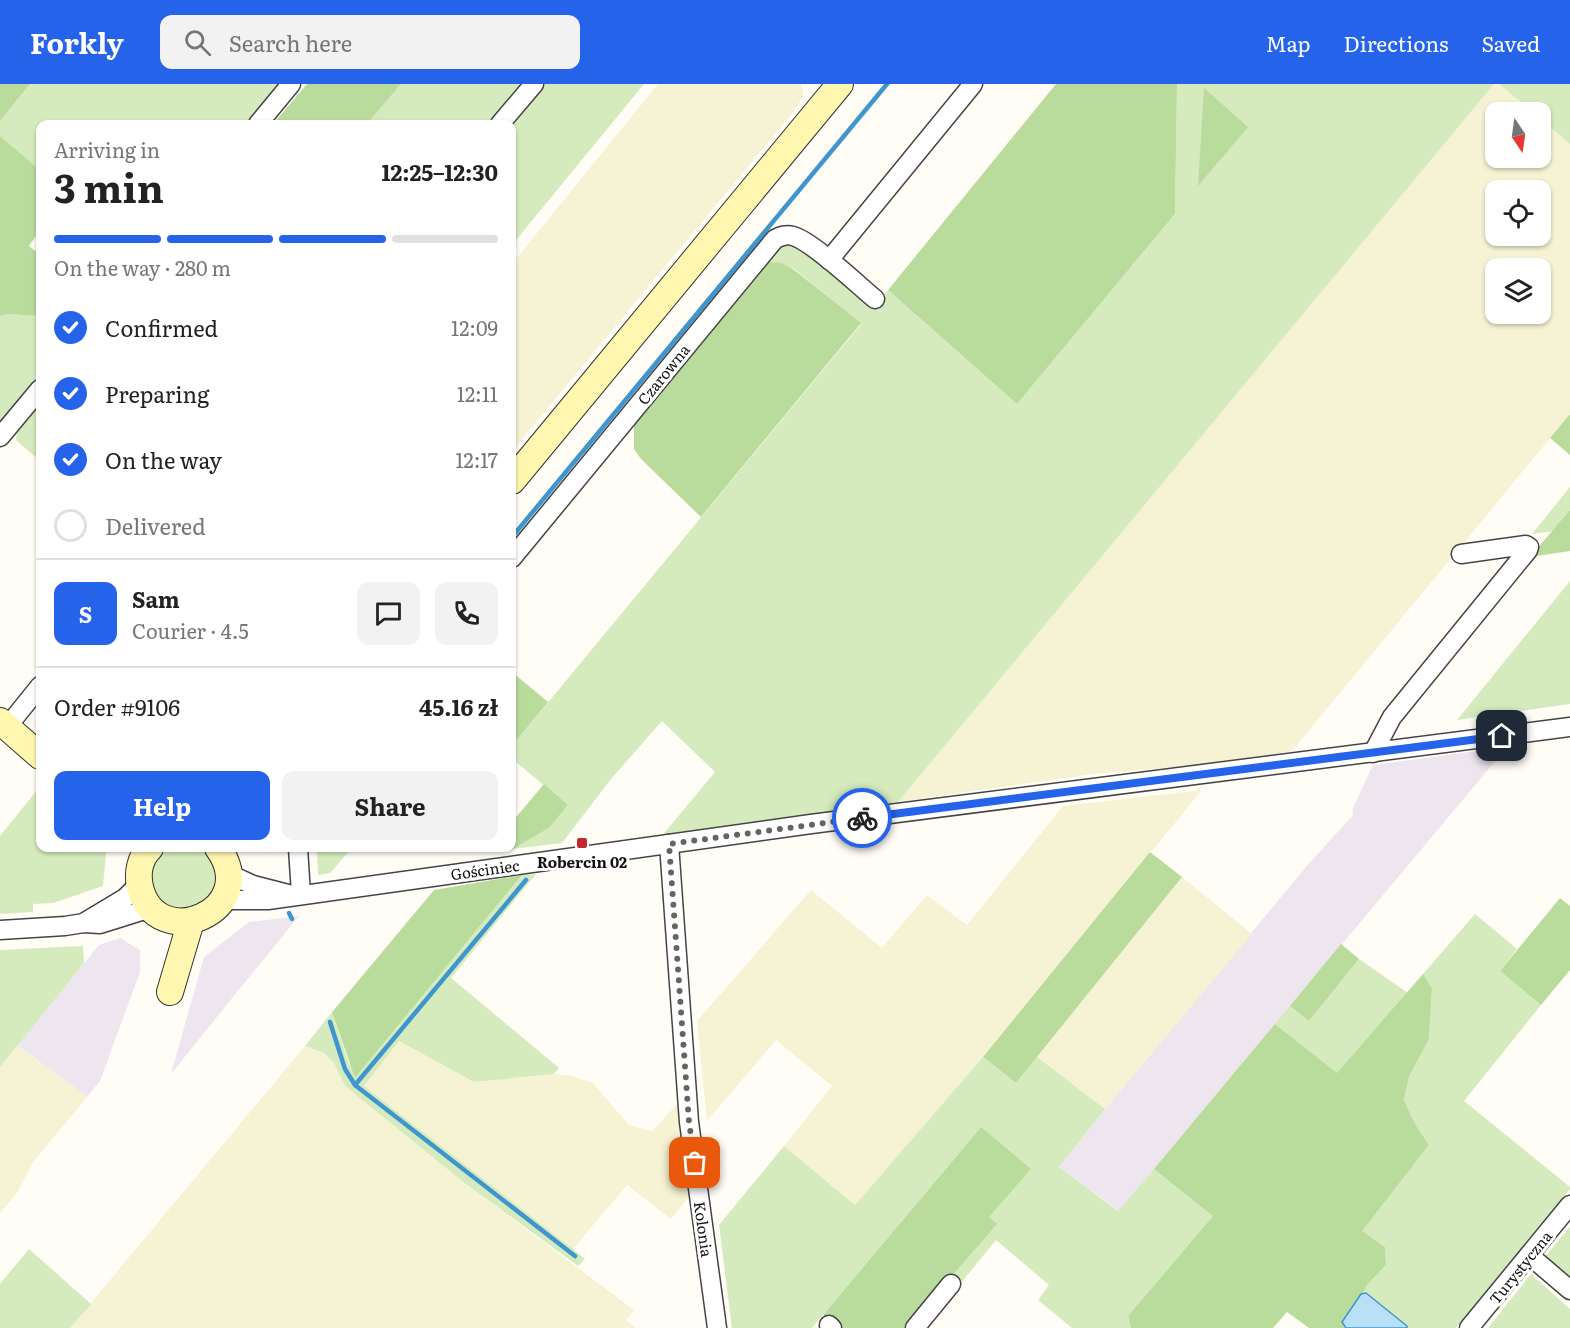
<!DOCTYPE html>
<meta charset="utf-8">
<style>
body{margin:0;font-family:Literata,serif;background:#f2f2f2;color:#222;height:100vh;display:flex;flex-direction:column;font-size:22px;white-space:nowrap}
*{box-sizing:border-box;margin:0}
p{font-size:20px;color:#767676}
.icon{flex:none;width:33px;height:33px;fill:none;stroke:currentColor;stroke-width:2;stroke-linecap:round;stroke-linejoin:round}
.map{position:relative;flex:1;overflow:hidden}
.panel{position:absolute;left:36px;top:36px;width:480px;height:732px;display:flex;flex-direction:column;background:#fff;border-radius:12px;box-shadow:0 2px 4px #0004}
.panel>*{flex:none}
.needle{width:39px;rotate:167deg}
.tools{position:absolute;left:1485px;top:18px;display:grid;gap:12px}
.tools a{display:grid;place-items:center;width:66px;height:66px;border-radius:12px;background:#fff;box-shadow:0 2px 4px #0004;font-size:30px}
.pin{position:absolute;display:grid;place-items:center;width:51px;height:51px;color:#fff;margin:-26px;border-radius:12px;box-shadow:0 3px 9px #0006}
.courier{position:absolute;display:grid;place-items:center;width:60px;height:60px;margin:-30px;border:4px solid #2563eb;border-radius:50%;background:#fff;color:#222;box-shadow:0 2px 8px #0007}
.summary em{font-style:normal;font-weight:700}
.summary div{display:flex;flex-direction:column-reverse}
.summary{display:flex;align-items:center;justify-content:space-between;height:102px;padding:0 18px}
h1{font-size:39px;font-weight:700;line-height:45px}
.bar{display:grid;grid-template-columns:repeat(4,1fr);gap:9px 6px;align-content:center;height:72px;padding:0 18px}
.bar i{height:8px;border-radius:4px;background:#e0e0e0}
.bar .on{background:#2563eb}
.bar p{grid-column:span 4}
.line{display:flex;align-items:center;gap:15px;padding:0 18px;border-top:2px solid #e0e0e0}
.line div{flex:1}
.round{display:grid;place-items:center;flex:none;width:63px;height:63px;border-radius:12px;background:#f2f2f2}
ol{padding:0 18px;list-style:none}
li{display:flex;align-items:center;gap:18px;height:66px}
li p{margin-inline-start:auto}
li .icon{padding:6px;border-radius:50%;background:#2563eb;color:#fff;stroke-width:4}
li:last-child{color:#767676}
li i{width:33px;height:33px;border:3px solid #e0e0e0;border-radius:50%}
.button{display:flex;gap:12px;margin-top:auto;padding:12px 18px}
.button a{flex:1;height:69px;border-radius:12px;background:#2563eb;color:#fff;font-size:24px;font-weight:700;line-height:69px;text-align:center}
.button a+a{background:#f2f2f2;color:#222}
header{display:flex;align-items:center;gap:36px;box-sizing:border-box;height:84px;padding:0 30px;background:#2563eb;color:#fff}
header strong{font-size:28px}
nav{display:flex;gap:33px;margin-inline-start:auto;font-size:21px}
.search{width:420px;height:54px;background:#f2f2f2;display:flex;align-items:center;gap:15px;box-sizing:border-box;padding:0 21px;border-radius:12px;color:#767676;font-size:22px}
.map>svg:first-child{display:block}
.industrial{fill:#eee6ef}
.farmland{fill:#f6f3d4;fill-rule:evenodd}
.green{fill:#d5ebbd}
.forest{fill:#b9dc9c}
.water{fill:#b9e0f7;stroke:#3f96cf;stroke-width:1.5}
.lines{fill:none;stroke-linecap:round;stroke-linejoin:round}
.stream{stroke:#3f96cf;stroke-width:4.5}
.street-casing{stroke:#444;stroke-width:21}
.secondary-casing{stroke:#333;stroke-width:28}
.street{stroke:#fff;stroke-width:18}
.secondary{stroke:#fff6b0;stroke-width:26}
.done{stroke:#646461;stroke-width:6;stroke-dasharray:0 10.8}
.route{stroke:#2563eb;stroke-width:8}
.poi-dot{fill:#c4262e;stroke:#fff;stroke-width:2}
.labels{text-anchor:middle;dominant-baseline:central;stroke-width:6;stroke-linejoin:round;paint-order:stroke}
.street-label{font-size:15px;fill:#111;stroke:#fff}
.poi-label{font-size:15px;font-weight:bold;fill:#111;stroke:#fff}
</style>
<header>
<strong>Forkly</strong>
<div class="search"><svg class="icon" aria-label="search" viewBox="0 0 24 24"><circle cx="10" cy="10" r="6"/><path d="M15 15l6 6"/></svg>Search here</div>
<nav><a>Map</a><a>Directions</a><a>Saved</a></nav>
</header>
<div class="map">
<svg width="1570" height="1244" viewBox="0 0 1570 1244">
<rect width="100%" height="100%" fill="#fffdf5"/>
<!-- industrial -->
<g class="industrial">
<polygon points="1507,663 1119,1127 1059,1083 1105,1025 1305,784 1353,731 1352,726 1373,681"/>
<polygon points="299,832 237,908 171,990 204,873 249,838"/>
<polygon points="120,854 140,866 140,888 100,997 87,1013 17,961 99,861"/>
</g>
<!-- farmland -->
<g class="farmland">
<polygon points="658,0 801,0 803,7 803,13 794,27 512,367 512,180"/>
<path d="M1494,0H1499L1533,28H1496V74H1540L1541,35L1570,60V330L1292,667L1232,678L1093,690L898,718ZM1496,106H1540V152H1496ZM1496,184H1540V230H1496Z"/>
<polygon points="1202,706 983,973 855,1121 784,1062 832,1002 776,956 707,1037 697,937 811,806 882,864 927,811 967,841 1063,722"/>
<polygon points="1182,793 1252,850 1105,1025 1037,973"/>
<polygon points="399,957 474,998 553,990 572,992 593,999 629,1041 652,1047 681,1016 692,1109 671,1135 627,1101 573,1165 364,1002"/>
<polygon points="17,961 87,1013 33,1078 17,1109 0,1129 0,983"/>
<polygon points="305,962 324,969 334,979 345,1002 462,1097 634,1226 626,1236 636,1244 70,1244"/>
</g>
<!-- green -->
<g class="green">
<polygon points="30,0 281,0 248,40 40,40 40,86 0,52 0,37"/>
<polygon points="401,0 527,0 493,40 367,40"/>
<polygon points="541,0 644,0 512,161 512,40 508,40"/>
<polygon points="1177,0 1494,0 898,718 661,753 715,688 662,637 611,695 562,759 513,765 549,744 568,721 512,675 512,662 861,240 793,184 760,179 778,158 794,157 876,221 888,206 1017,320 1175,130"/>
<polygon points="1499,0 1570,0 1570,60 1541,35 1540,28 1533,28"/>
<polygon points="7,230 40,232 40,293 2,341 0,340 0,232"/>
<polygon points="40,321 40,377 16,356 17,349"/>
<polygon points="1570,403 1570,426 1553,447 1532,450"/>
<polygon points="1570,497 1570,620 1457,636"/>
<polygon points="38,705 40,707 40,764 100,764 106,769 103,802 53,819 33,820 33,828 0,830 0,752"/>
<circle cx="184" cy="793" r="32"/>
<polygon points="317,764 352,764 330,789 318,791"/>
<polygon points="536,790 451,894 559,984 554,990 474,998 399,957 364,1002 573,1165 585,1175 578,1182 462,1097 345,1002 334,979 324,969 305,962 332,928 348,977 356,993 522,791"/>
<polygon points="1475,830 1517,865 1500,887 1541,921 1464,1017 1570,1103 1570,1105 1456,1244 1355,1244 1355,1223 1367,1201 1386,1181 1385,1163 1361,1147 1429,1061 1414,1038 1404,1016 1409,993 1429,955 1432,906 1423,890"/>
<polygon points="83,862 84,879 0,983 0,866"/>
<polygon points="1359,875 1408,909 1337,990 1275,940 1290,922 1309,937"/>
<polygon points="983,973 1016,999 1037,973 1105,1025 1059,1083 1118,1127 1154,1085 1214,1131 1128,1232 1131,1244 1072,1244 1038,1216 1049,1201 996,1156 960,1200 951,1193 996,1140 985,1131 981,1043 812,1244 732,1244 719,1141 784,1062 855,1121"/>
<polygon points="1570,1143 1570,1195 1544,1174"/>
<polygon points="29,1165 91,1220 70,1244 0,1244 0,1200"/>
<polygon points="1531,1190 1570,1225 1570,1244 1488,1244"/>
</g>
<!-- forest -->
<g class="forest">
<polygon points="0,0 30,0 0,37"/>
<polygon points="307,0 401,0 367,40 273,40"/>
<polygon points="1056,0 1177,0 1175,130 1017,320 888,206"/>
<polygon points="1204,4 1248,43 1198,102"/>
<polygon points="0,52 40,86 40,146 29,162 40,171 40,232 38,232 7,230 0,232"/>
<polygon points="769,178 781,179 793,185 861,239 701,433 641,375 634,365 634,331 760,179"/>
<polygon points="1570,330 1570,371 1550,354"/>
<polygon points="1570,426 1570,467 1530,473"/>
<polygon points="512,588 548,618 512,662"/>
<polygon points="544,700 568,721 549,744 513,765 486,768 490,764 512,764 512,738"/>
<polygon points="1150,768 1182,793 1016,999 983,973"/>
<polygon points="522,791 355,994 332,928 338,921 434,806"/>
<polygon points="1560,814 1570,822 1570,886 1541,921 1500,887"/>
<polygon points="1341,860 1359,875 1309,937 1290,922"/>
<polygon points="1423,890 1432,905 1429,955 1409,993 1404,1016 1414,1038 1429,1061 1362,1147 1385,1163 1386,1181 1367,1201 1356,1223 1355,1244 1309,1244 1287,1228 1273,1244 1131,1244 1128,1232 1213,1132 1154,1085 1275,940 1337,989"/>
<polygon points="981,1043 1031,1085 989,1133 997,1140 907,1244 842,1244 823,1231"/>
</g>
<!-- water -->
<polygon class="water" points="1366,1209 1407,1242 1407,1244 1346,1244 1342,1238 1361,1210"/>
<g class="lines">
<!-- stream -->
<g class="stream">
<polyline points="512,453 887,0"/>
<polyline points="289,829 292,835"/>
<polyline points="330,938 345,985 355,1001 575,1172"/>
<polyline points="355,1001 526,796"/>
</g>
<defs>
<g id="street">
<polyline points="258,40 291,0"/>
<polyline points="500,40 534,0"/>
<polyline points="829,176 973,0"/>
<polyline points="0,353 40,305"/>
<path d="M512,474L775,155C781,152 786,150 793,152C812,157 858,201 875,215"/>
<polyline points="7,643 40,602"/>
<polyline points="1373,669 1392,633 1528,466 1529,463 1526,461 1461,470"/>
<polyline points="669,760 689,1038 717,1244"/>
<polyline points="298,764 301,810"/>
<polyline points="229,790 253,801 288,810"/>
<polyline points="222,816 268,816 811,740 1570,643"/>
<polyline points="85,838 125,814 139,800"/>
<polyline points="0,846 65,842 84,839 100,840 151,824"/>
<polyline points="1529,1171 1570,1206"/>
<polyline points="829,1241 832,1244"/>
<polyline points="915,1244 951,1200"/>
<polyline points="1469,1244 1570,1121"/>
</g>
<g id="secondary">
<polyline points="512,397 840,0"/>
<polyline points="0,637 40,672"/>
<path d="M150,764C140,774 137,789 140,803C156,871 263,827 218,764"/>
<polyline points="170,908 191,837"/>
</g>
</defs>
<!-- street casing -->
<use href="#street" class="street-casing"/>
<!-- secondary casing -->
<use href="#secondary" class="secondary-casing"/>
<!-- street -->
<use href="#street" class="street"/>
<!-- secondary -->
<use href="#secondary" class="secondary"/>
</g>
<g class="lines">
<!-- done -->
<polyline class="done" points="695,1079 689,1038 669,760 862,734"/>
<!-- route -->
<polyline class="route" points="862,734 1502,652"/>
</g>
<!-- markers -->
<rect class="poi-dot" x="576" y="753" width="12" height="12" rx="3"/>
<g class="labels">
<!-- street labels -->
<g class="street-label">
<text transform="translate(663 290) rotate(-51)">Czarowna</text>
<text transform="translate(485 785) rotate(-8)">Gościniec</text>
<text transform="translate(704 1145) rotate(82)">Kolonia</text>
<text transform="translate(1520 1183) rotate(-51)">Turystyczna</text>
</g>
<!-- poi labels -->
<g class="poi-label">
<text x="582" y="777">Robercin 02</text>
</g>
</g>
</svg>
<div class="tools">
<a><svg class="needle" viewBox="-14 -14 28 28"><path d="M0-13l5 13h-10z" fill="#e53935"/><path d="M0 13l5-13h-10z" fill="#767676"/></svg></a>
<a><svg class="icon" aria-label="locate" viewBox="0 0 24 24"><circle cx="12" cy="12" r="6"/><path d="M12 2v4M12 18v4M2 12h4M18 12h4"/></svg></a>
<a><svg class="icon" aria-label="layers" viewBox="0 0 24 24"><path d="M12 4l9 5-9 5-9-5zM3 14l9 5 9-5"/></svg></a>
</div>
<div class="pin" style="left:695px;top:1079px;background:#ea580c"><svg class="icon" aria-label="bag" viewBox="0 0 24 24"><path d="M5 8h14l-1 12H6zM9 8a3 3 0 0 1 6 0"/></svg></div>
<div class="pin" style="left:1502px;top:652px;background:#1f2937"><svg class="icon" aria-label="home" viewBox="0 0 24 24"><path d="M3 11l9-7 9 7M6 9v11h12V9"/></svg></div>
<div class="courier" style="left:862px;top:734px"><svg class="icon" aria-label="bike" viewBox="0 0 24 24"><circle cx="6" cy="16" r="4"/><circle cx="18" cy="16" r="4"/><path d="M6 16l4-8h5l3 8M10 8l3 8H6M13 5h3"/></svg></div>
<section class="panel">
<div class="summary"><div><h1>3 min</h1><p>Arriving in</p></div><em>12:25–12:30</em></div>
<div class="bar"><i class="on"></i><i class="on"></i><i class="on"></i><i></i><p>On the way · 280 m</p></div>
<ol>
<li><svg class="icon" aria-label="check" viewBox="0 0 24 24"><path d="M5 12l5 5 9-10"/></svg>Confirmed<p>12:09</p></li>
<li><svg class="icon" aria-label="check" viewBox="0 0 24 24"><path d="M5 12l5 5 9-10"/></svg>Preparing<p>12:11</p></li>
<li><svg class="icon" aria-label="check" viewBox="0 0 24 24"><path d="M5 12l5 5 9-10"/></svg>On the way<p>12:17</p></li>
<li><i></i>Delivered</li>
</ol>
<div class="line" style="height:108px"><b class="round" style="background:#2563eb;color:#fff">S</b><div><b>Sam</b><p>Courier · 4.5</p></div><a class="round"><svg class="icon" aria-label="chat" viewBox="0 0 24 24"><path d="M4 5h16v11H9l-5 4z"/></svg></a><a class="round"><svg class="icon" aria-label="phone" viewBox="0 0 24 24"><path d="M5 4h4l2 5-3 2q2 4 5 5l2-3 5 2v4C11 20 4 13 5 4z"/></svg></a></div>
<div class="line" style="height:78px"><div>Order #9106</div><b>45.16 zł</b></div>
<div class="button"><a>Help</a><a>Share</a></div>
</section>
</div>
